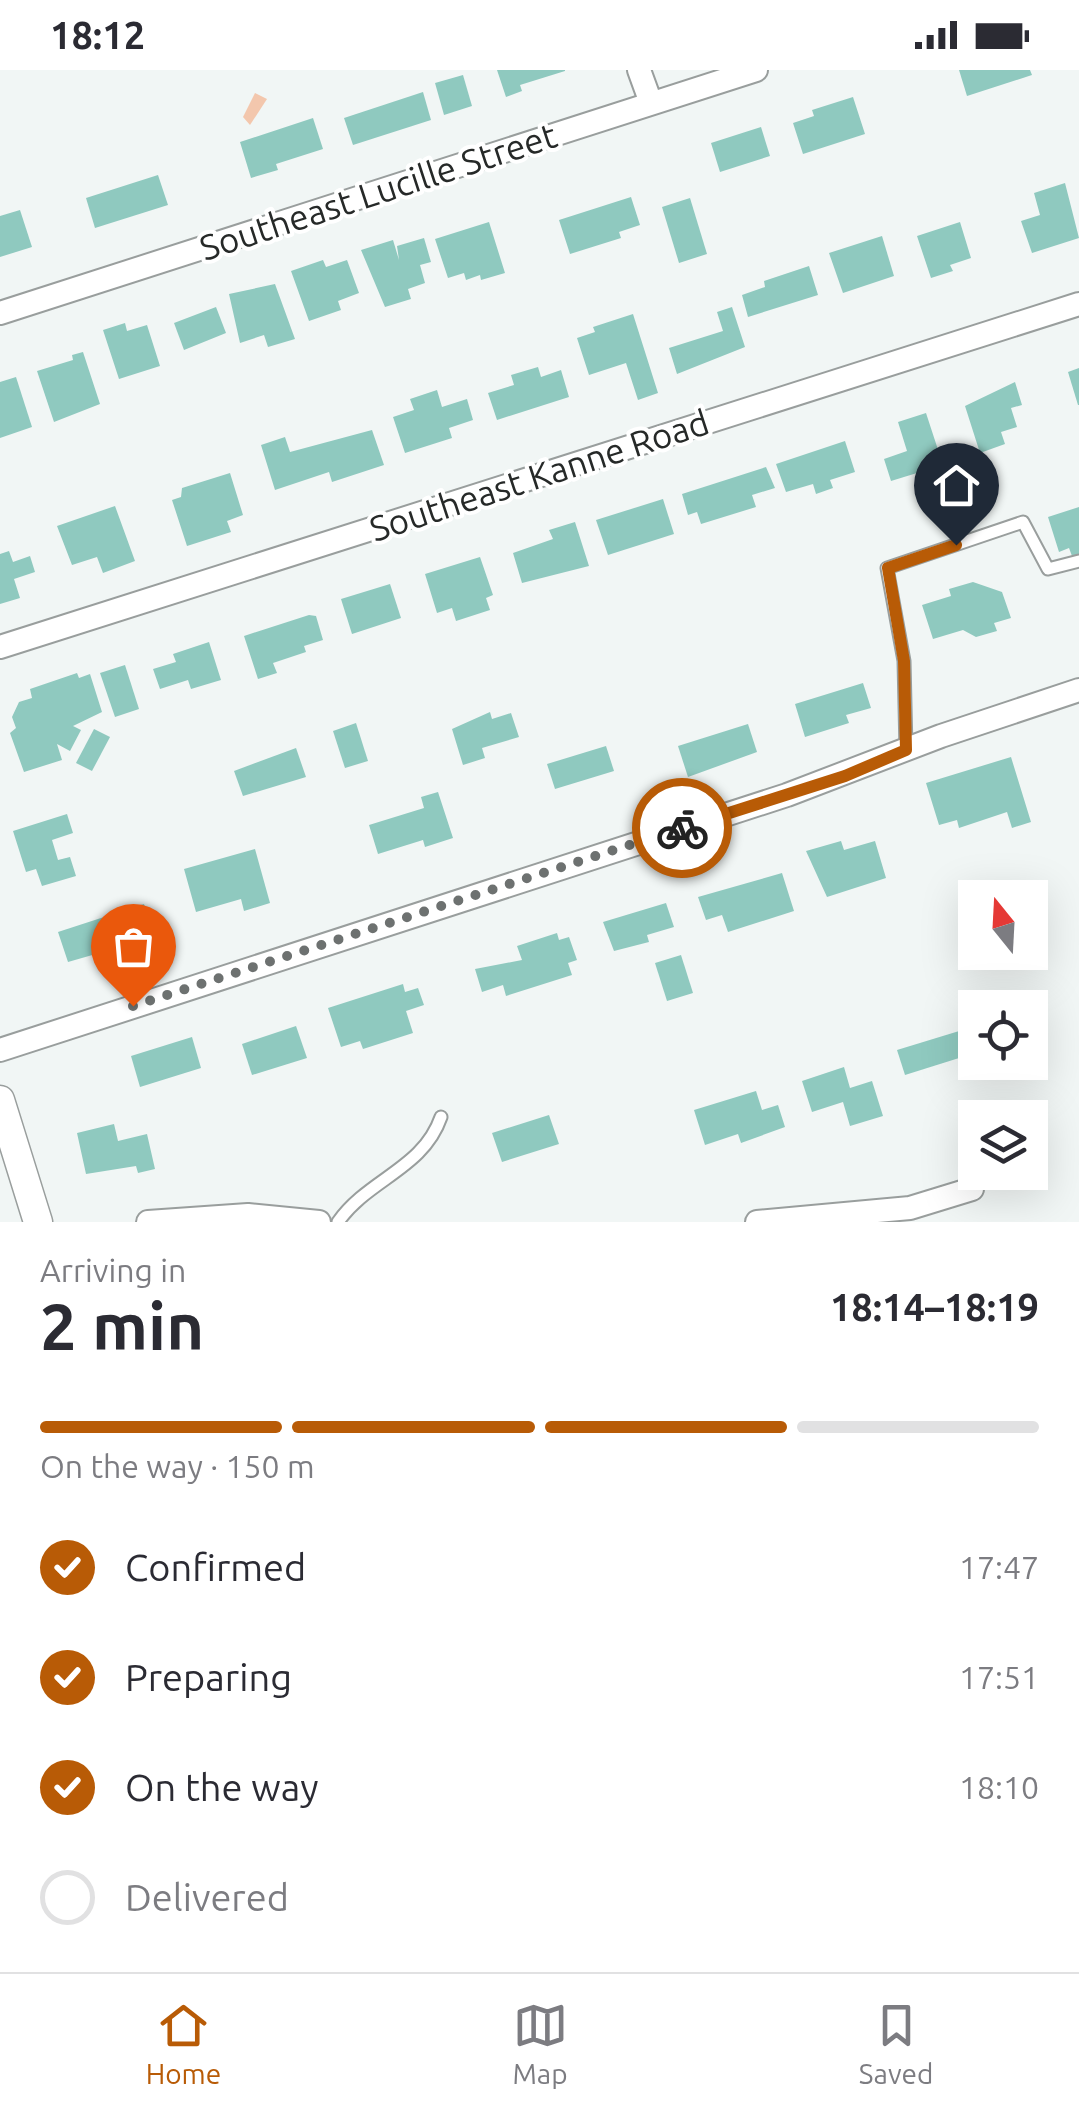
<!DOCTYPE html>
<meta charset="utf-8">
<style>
body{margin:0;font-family:Ubuntu,sans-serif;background:#f7f7f7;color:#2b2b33;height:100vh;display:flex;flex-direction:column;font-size:38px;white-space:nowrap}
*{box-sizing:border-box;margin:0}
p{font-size:32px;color:#7c7c81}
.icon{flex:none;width:55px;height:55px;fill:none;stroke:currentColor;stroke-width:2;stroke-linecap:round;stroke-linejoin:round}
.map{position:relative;height:1152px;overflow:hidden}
.side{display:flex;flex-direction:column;background:#fff;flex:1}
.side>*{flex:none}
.needle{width:65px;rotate:342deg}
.buttons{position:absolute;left:958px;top:810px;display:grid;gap:20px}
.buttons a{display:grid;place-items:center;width:90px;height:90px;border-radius:0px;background:#fff;box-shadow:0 10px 40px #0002;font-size:50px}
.pin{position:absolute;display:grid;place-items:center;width:85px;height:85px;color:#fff;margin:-102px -42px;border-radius:50% 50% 50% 0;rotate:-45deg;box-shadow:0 0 10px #0007}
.pin .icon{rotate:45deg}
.courier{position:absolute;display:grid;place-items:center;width:100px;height:100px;margin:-50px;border:8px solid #b85b06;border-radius:50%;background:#fff;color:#222;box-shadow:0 2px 12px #0007}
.headline em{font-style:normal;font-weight:700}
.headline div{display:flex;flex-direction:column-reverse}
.headline{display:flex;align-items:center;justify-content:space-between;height:170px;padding:0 40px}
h1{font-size:65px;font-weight:700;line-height:75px}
.bar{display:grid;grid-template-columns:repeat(4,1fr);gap:15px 10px;align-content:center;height:120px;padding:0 40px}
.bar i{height:12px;border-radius:8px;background:#e1e1e2}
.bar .current{background:#b85b06}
.bar p{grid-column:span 4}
ol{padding:0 40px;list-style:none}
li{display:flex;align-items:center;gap:30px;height:110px}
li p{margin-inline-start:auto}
li .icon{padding:10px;border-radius:50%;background:#b85b06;color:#fff;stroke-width:4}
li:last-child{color:#7c7c81}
li i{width:55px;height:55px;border:5px solid #e1e1e2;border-radius:50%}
.status{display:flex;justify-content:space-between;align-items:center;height:70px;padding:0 50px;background:#fff;direction:ltr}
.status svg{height:28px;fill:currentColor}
.menu{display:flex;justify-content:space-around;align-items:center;height:140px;border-top:2px solid #e1e1e2;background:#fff;font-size:28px;color:#7c7c81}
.menu a{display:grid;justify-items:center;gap:5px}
.menu .current{color:#b85b06}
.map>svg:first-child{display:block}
.water{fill:#f3c7ad}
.building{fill:#8fc9bf}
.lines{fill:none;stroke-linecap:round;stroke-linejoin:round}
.service-casing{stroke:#999e9d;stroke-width:15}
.minor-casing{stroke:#999e9d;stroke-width:26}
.tertiary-casing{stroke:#999e9d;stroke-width:31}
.service{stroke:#fff;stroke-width:11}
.minor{stroke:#fff;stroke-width:22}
.tertiary{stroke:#fff;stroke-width:28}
.done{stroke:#6d7170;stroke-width:10;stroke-dasharray:0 18}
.route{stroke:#b85b06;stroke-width:12}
.labels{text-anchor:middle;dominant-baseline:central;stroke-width:8;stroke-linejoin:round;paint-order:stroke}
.street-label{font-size:35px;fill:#262928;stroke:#fff}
</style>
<div class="status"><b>18:12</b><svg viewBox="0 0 49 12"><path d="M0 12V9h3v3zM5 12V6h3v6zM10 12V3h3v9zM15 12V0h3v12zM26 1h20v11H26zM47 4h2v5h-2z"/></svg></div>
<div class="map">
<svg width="1079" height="1152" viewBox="0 0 1079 1152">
<rect width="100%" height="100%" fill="#f1f6f5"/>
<!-- water -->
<polygon class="water" points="255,23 267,29 250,55 243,47"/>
<!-- building -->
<g class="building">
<polygon points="497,0 565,0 565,1 520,15 522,21 506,27"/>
<polygon points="959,0 1030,0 1032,5 967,26"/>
<polygon points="463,5 472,36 444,45 435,13"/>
<polygon points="423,22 431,50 353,75 344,48"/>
<polygon points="853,27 865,64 803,84 793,53 814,46 812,40"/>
<polygon points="313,48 323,79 276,94 278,100 251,108 240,72"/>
<polygon points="761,57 770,86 720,102 711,73"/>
<polygon points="158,105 168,135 95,158 86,128"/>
<polygon points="1065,113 1079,168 1032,183 1021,151 1040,145 1034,123"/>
<polygon points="631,127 640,155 619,162 621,168 570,184 559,150"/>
<polygon points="690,128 707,184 679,193 662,137"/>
<polygon points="20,140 32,177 0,187 0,146"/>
<polygon points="489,152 505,203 481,210 480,205 466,210 464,203 448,208 435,169"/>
<polygon points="960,152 971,188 950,195 953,201 931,208 917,166"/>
<polygon points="882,166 894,206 843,223 829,183"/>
<polygon points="424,168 431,192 420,195 425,213 408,219 411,229 385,237 361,180 393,170 399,190 397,176"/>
<polygon points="323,190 326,197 347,190 359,223 338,231 341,240 309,251 291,201"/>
<polygon points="809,196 818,225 748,247 742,225 765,217 764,211"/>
<polygon points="275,214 295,269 268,277 264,265 240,273 229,224"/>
<polygon points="216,237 226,263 184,280 174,253"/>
<polygon points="732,237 745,277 677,304 669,278 723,261 717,242"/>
<polygon points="633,244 658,323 638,330 626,293 589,305 577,268 595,262 593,257"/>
<polygon points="125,253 127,261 147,255 160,296 119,309 103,260"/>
<polygon points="83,282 100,334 54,352 37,301 73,290 72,285"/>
<polygon points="538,297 541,307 561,300 569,327 497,350 488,323 514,315 511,305"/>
<polygon points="1079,298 1079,335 1078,335 1068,302"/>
<polygon points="16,307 32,357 0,368 0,312"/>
<polygon points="1015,312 1022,335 1011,338 1017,357 1001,362 1005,374 980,383 965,336"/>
<polygon points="437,320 442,337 467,329 473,350 449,358 452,368 405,383 393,347 414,340 410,329"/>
<polygon points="926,343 943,395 891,411 884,389 907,381 898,352"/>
<polygon points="372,360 384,395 332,412 329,402 275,420 261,375 285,367 290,382"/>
<polygon points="845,371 855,402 830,410 833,418 816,424 813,414 786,422 776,394"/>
<polygon points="766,397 775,418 752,425 756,437 701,454 697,442 688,445 682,424"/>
<polygon points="230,403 243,445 227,451 231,462 187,476 172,430 181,427 182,418"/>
<polygon points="663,429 674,464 608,485 596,450"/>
<polygon points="115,436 135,491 103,503 97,487 72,495 57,456"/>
<polygon points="1079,437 1079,484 1072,486 1069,478 1059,482 1048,447"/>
<polygon points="575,452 589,496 522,513 513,483 553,469 549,460"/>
<polygon points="9,481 13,492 30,486 35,502 14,509 20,528 0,534 0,484"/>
<polygon points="480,487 493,525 486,528 490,540 456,551 452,538 437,543 425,504"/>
<polygon points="973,512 1002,522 1011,548 994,553 997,561 976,567 963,560 933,569 922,535 951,526 949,519"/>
<polygon points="390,514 401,548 352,564 341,529"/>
<polygon points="309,545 316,546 323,570 304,576 306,582 273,593 277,603 258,609 244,566"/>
<polygon points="209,572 221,610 191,619 188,610 160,619 153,599 176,592 173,584"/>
<polygon points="125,595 139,639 115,647 100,603"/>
<polygon points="77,603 79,608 90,604 102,642 73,656 81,660 70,681 57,674 62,690 24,702 10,663 16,658 12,647 19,632 32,628 30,619"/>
<polygon points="863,613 871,638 846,645 849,653 805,667 795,634"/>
<polygon points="490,642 492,649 511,643 519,667 482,678 485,688 463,695 452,659"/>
<polygon points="356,653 368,691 345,698 333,661"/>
<polygon points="748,654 757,682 688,707 678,676"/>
<polygon points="94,659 110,667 92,701 76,693"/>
<polygon points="606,676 614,701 555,719 547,694"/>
<polygon points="296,678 306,707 243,726 234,701"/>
<polygon points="1011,687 1031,752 1012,758 1007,742 959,758 957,750 939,755 926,713"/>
<polygon points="438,722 453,768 425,777 423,770 378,784 369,755 424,738 421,727"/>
<polygon points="67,744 73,763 52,770 58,790 70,787 76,806 42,816 36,799 26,802 13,761"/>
<polygon points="841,771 844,780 875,771 886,808 827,827 806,781"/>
<polygon points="255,779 270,833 244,841 241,829 196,842 184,799"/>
<polygon points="782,803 794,841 728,862 722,845 706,850 698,827"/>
<polygon points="666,833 674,857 647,865 649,872 614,881 603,852"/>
<polygon points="144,834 155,867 68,892 58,862"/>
<polygon points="557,863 559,870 569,867 577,890 568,893 572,905 506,926 503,915 482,922 475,899 522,890 517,876"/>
<polygon points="681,885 693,923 667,931 655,893"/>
<polygon points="403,914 405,922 418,918 424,935 406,941 413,963 363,979 360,971 341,977 328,938"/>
<polygon points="296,956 307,988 252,1005 242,974"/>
<polygon points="969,958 975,983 905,1005 897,980"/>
<polygon points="192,967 201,998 140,1017 131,986"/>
<polygon points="844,997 850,1018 872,1011 883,1046 850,1056 843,1032 812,1042 802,1011"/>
<polygon points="756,1021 762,1040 778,1035 785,1057 741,1073 738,1064 705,1075 694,1040"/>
<polygon points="549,1045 559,1074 502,1092 492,1063"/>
<polygon points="114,1054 118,1071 147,1064 155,1099 138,1103 136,1096 86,1104 77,1063"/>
</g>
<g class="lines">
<defs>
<g id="service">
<polyline points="906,680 904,591 887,498 1023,452 1048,499 1079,491"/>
<path d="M338,1152C368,1109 423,1099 441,1047"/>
</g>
<g id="minor">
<polyline points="639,0 651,33"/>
<polyline points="0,243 756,0"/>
<polyline points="0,577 1079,234"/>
<polyline points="0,980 787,725 941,666 1079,620"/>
<polyline points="148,1152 248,1145 319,1152"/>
<polyline points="757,1152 910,1138 972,1119"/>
</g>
<polyline id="tertiary" points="0,1030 38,1152"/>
</defs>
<!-- service casing -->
<use href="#service" class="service-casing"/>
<!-- minor casing -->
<use href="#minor" class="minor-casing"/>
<!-- tertiary casing -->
<use href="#tertiary" class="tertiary-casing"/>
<!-- service -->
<use href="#service" class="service"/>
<!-- minor -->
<use href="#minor" class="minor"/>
<!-- tertiary -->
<use href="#tertiary" class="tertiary"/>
</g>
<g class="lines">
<!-- done -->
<polyline class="done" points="133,936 682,758"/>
<!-- route -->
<polyline class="route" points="682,758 845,706 906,680 904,591 888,498 956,475"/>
</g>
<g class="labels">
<!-- street labels -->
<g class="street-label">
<text transform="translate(378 121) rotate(-18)">Southeast Lucille Street</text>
<text transform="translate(539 405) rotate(-18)">Southeast Kanne Road</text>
</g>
</g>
</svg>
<div class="buttons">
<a><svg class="needle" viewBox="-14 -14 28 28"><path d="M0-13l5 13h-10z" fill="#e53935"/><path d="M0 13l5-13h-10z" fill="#7c7c81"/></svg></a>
<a><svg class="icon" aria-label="locate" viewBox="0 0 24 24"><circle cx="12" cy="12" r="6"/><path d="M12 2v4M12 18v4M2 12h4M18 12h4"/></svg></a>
<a><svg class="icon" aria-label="layers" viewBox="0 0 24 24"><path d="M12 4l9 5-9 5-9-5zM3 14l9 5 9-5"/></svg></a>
</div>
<div class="pin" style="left:133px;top:936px;background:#ea580c"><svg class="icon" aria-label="bag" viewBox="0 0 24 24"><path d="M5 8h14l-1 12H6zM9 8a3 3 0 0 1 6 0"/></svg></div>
<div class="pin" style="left:956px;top:475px;background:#1f2937"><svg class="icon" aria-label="home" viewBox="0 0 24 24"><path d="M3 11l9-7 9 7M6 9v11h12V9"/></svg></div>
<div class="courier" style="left:682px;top:758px"><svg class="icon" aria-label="bike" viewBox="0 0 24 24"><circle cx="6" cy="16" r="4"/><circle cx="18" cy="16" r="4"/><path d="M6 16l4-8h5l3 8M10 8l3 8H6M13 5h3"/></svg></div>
</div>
<section class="side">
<div class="headline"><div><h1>2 min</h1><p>Arriving in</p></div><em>18:14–18:19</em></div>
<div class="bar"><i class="current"></i><i class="current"></i><i class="current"></i><i></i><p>On the way · 150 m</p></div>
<ol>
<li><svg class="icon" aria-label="check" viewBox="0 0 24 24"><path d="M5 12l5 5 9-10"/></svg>Confirmed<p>17:47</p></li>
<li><svg class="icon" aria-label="check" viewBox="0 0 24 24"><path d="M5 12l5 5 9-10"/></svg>Preparing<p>17:51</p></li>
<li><svg class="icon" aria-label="check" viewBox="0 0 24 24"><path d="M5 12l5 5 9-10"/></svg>On the way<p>18:10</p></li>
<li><i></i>Delivered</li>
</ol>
</section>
<nav class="menu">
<a class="current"><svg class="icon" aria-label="home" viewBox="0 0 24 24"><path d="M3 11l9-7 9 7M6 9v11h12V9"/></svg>Home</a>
<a><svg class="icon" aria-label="map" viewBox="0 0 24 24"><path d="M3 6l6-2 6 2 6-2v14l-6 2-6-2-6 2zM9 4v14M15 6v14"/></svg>Map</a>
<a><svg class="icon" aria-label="saved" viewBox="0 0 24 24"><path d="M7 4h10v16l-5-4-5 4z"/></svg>Saved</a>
</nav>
